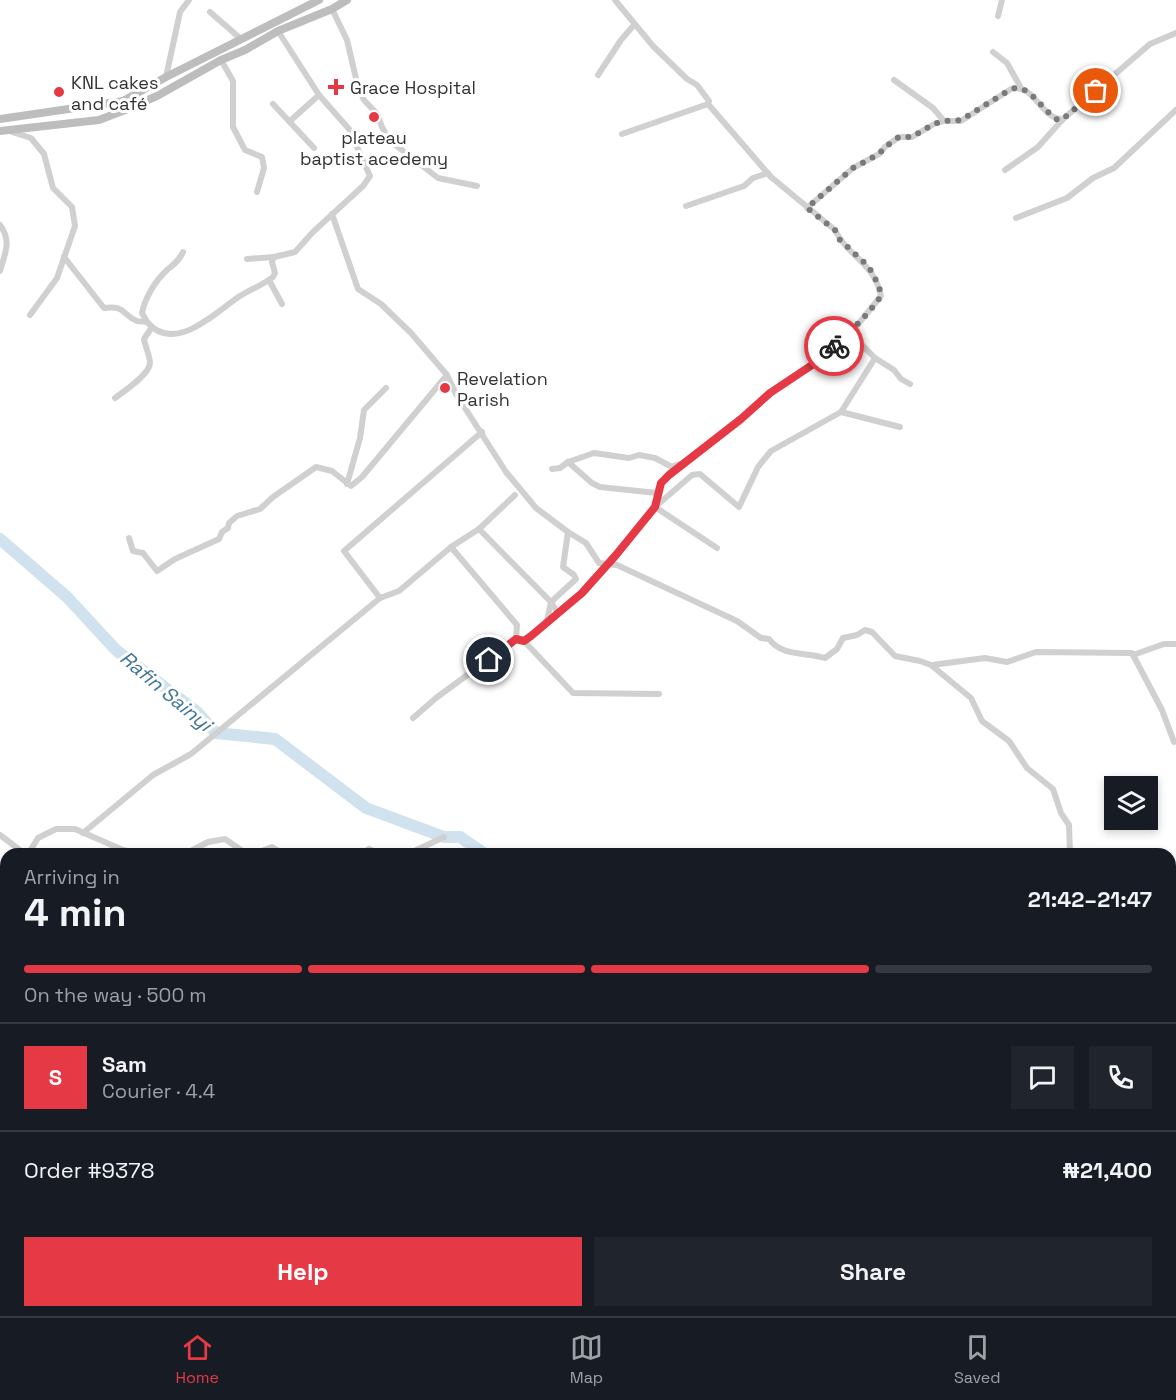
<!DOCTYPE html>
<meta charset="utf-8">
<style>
body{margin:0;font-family:"Space Grotesk",sans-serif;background:#20242c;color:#f1f3f6;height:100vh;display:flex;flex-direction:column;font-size:22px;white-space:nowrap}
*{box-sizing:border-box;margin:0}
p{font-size:20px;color:#9ea1a6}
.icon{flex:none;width:33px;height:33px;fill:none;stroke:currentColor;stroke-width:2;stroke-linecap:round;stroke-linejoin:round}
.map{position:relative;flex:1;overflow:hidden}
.panel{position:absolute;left:0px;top:848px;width:1176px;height:470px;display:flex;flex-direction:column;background:#171b24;border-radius:18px 18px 0 0;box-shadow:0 3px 9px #0003}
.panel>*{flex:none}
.buttons{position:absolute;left:1104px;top:776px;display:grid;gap:12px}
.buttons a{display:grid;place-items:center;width:54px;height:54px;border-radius:0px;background:#171b24;box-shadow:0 3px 9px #0003;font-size:30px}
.pin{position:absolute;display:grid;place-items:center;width:51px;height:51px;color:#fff;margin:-26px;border:3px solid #fff;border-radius:50%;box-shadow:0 2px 6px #0007}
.courier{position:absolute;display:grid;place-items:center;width:60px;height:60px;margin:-30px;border:4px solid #e63946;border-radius:50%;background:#fff;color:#222;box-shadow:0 2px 8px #0007}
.overview em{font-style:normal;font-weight:700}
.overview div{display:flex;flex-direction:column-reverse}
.overview{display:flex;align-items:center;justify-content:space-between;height:102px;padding:0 24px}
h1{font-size:39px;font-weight:700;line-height:45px}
.bar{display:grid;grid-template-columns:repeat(4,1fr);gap:9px 6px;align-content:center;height:72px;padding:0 24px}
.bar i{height:8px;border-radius:4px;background:#363941}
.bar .active{background:#e63946}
.bar p{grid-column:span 4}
.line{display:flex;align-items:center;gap:15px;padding:0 24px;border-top:2px solid #363941}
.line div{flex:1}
.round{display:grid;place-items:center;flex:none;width:63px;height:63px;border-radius:0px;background:#20242c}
.button{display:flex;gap:12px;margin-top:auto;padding:12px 24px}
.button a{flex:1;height:69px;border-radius:0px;background:#e63946;color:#fff;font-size:24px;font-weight:700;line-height:69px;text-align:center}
.button a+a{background:#20242c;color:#f1f3f6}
.tabs{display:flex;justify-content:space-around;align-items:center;height:84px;border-top:2px solid #363941;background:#171b24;font-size:16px;color:#9ea1a6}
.tabs a{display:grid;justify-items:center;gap:3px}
.tabs .active{color:#e63946}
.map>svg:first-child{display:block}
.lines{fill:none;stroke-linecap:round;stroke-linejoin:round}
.river{stroke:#cfe2ee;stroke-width:12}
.street{stroke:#d0d0d0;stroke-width:6}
.secondary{stroke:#bdbdbd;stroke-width:8}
.done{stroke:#7a7a7a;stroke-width:6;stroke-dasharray:0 10.8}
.route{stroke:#e63946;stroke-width:8}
.poi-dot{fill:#e63946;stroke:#fff;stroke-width:2}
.labels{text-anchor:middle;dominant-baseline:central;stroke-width:6;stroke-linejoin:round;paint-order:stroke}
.poi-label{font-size:18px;fill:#333;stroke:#fff;text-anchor:start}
.water-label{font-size:20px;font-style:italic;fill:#3f7597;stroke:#fff}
</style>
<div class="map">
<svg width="1176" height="1316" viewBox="0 0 1176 1316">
<rect width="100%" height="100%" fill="#fff"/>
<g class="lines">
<!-- river -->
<g class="river">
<polyline points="0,539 67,597 116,650 197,712 216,733 275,739 366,808 444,837 460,837 485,854"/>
<polyline points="1170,1016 1176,1025"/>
</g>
<!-- street -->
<g class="street">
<polyline points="332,9 347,40 358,87 364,100 377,114 382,127 389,140 438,178 477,186"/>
<polyline points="210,12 241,39"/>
<polyline points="998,16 1002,0"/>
<polyline points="993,52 1007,63 1021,88"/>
<polyline points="221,60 233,81 233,127 245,150 262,157 264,168 257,192"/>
<polyline points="598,75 621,40 634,25"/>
<polyline points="166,77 180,12 189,0"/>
<polyline points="894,80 933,108 944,121"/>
<polyline points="273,104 314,148"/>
<polyline points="290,121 319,95"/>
<polyline points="12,132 31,138 44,154 53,188 72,207 75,226 57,278 30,315"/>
<polyline points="622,134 708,104"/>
<polyline points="1005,170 1038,147 1063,119"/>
<polyline points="686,206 744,186 753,178 768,173"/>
<path d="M807,208L853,168L879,154L885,147L899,137H912L934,124L944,121H961L1011,89C1034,82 1041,120 1063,119L1150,44L1176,33"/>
<path d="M332,214L358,289L381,304L411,333L447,375L456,394L506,472L536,508L568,532L586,543L599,563L617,565L737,621L761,638L769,639C782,657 807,652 825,658L837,649L843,638L857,635L865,630L872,632L895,656L920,661L931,665L971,698L982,721L1009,741L1027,768L1053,789L1061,813L1069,825L1070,854"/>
<polyline points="1016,218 1067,198 1093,178 1114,168 1176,110"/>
<path d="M0,225C12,241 5,253 0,271"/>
<path d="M64,257L104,308C126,305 122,315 137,321C140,322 144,321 147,322C175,355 215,312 240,296C251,289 263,285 273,277L275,273L272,262L274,257L295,252L313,232L363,186L370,176L349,129L319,95L278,31"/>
<polyline points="247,259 274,257"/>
<polyline points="269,280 282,304"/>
<path d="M147,322L142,313C145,298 155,281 167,270C174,264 179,261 183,252"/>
<polyline points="875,358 894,370 901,379 910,384"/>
<path d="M115,398C123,392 150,374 150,363C150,356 145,346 144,339L152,327"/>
<polyline points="841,412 875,358 849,332"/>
<polyline points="568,462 592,483 600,487 657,493"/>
<polyline points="552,469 560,468 568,462 594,453 629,458 639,455 655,458 672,467 679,464"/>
<polyline points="347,484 360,438 364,410 386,388"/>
<polyline points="479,529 551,602 558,613"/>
<polyline points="129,538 133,551 143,553 157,571 175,559 219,539 222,532 228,528 229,523 237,516 260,509 273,497 316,467 332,471 351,486 362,477 447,375"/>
<polyline points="451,547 517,625 516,639"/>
<polyline points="717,548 655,507 692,475 700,474 739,507 758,467 771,451 841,412 900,427"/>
<polyline points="380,598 344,551 482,432"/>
<polyline points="547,621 551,602 576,579 574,575 563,567 568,532"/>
<polyline points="524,641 573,693 659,694"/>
<polyline points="1133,655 1164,644 1176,644"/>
<polyline points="932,665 985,658 1007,662 1036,652 1132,653 1162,710 1174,742"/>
<path d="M413,718L436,698L516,639L524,641L531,636L582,593L616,555L655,507L661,483L669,475L741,419L770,393L821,359L859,323L881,296C874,262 848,257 835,230L771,177L708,104L709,101L697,85L687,79L653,46L615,0"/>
<polyline points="83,833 153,775 191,754 380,598 399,591 451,547 479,529 515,495"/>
<polyline points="0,835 25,854"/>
<polyline points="28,854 38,838 56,829 75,829 123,850 141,854"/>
<polyline points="185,854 208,842 225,839 247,854"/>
<polyline points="254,854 272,847 284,854"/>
<polyline points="360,854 369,849 380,854"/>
<polyline points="408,854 444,837"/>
<polyline points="0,908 6,898"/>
<polyline points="0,923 6,926"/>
<polyline points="1170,972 1176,976"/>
<polyline points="0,1028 5,1033"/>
<polyline points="0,1114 6,1115"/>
<polyline points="0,1244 6,1247"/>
<polyline points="159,1311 162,1316"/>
<polyline points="547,1311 552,1316"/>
<polyline points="1154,1311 1155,1316"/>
<polyline points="287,1316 289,1311 301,1316"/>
<polyline points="500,1316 506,1311"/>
<polyline points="732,1316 739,1311"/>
</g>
<!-- secondary -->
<g class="secondary">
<polyline points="0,119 123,101 166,77 319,0"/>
<polyline points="0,131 99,120 125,110 157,96 221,60 245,50 278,31 332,9 347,0"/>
</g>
</g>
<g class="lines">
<!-- done -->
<path class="done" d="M834,346C851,331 868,315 881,296L879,286L869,267L839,239L835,230L807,208L853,168L879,154L885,147L899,137H912L934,124L944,121L961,120L1011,89C1030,83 1042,111 1058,120L1063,119L1096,91"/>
<!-- route -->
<polyline class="route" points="489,660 516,639 524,641 531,636 582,593 616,555 655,507 661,483 669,475 741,419 770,393 821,359 834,346"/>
</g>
<!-- markers -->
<g class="poi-dot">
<path d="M333 78h6v6h6v6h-6v6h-6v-6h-6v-6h6z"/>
<circle cx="59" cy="92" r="6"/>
<circle cx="374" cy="117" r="6"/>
<circle cx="445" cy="388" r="6"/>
</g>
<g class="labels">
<!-- poi labels -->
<g class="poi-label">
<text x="71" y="82">KNL cakes<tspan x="71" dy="21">and café</tspan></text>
<text x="350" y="87">Grace Hospital</text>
<text x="374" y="137" text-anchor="middle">plateau<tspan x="374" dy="21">baptist acedemy</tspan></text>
<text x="457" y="378">Revelation<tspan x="457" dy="21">Parish</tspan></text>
</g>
<!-- water labels -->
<g class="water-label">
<text transform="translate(166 691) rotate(40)">Rafin Sainyi</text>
</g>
</g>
</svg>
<div class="buttons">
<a><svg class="icon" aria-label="layers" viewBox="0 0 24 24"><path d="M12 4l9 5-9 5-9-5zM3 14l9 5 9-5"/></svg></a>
</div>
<div class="pin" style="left:1096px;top:91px;background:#ea580c"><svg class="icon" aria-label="bag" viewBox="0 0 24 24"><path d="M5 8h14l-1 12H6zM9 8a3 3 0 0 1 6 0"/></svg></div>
<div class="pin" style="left:489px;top:660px;background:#1f2937"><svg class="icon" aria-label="home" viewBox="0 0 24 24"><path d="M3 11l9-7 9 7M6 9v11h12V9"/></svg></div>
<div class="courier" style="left:834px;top:346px"><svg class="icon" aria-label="bike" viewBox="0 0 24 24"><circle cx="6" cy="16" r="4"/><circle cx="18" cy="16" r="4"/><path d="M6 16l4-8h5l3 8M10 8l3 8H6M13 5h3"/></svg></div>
<section class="panel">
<div class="overview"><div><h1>4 min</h1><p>Arriving in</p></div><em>21:42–21:47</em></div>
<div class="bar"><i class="active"></i><i class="active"></i><i class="active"></i><i></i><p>On the way · 500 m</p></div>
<div class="line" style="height:108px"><b class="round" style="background:#e63946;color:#fff">S</b><div><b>Sam</b><p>Courier · 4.4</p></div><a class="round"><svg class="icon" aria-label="chat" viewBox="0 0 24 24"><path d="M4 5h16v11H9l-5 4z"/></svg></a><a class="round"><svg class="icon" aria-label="phone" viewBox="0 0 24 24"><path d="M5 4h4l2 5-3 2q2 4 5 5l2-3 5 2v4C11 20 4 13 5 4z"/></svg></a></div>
<div class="line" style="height:78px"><div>Order #9378</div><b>₦21,400</b></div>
<div class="button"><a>Help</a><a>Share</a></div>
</section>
</div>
<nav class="tabs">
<a class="active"><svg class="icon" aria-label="home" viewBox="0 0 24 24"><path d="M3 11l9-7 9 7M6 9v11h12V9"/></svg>Home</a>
<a><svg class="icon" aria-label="map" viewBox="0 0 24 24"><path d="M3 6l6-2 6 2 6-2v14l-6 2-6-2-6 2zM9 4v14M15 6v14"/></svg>Map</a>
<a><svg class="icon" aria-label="saved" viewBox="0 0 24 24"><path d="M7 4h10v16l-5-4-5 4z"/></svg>Saved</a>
</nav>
